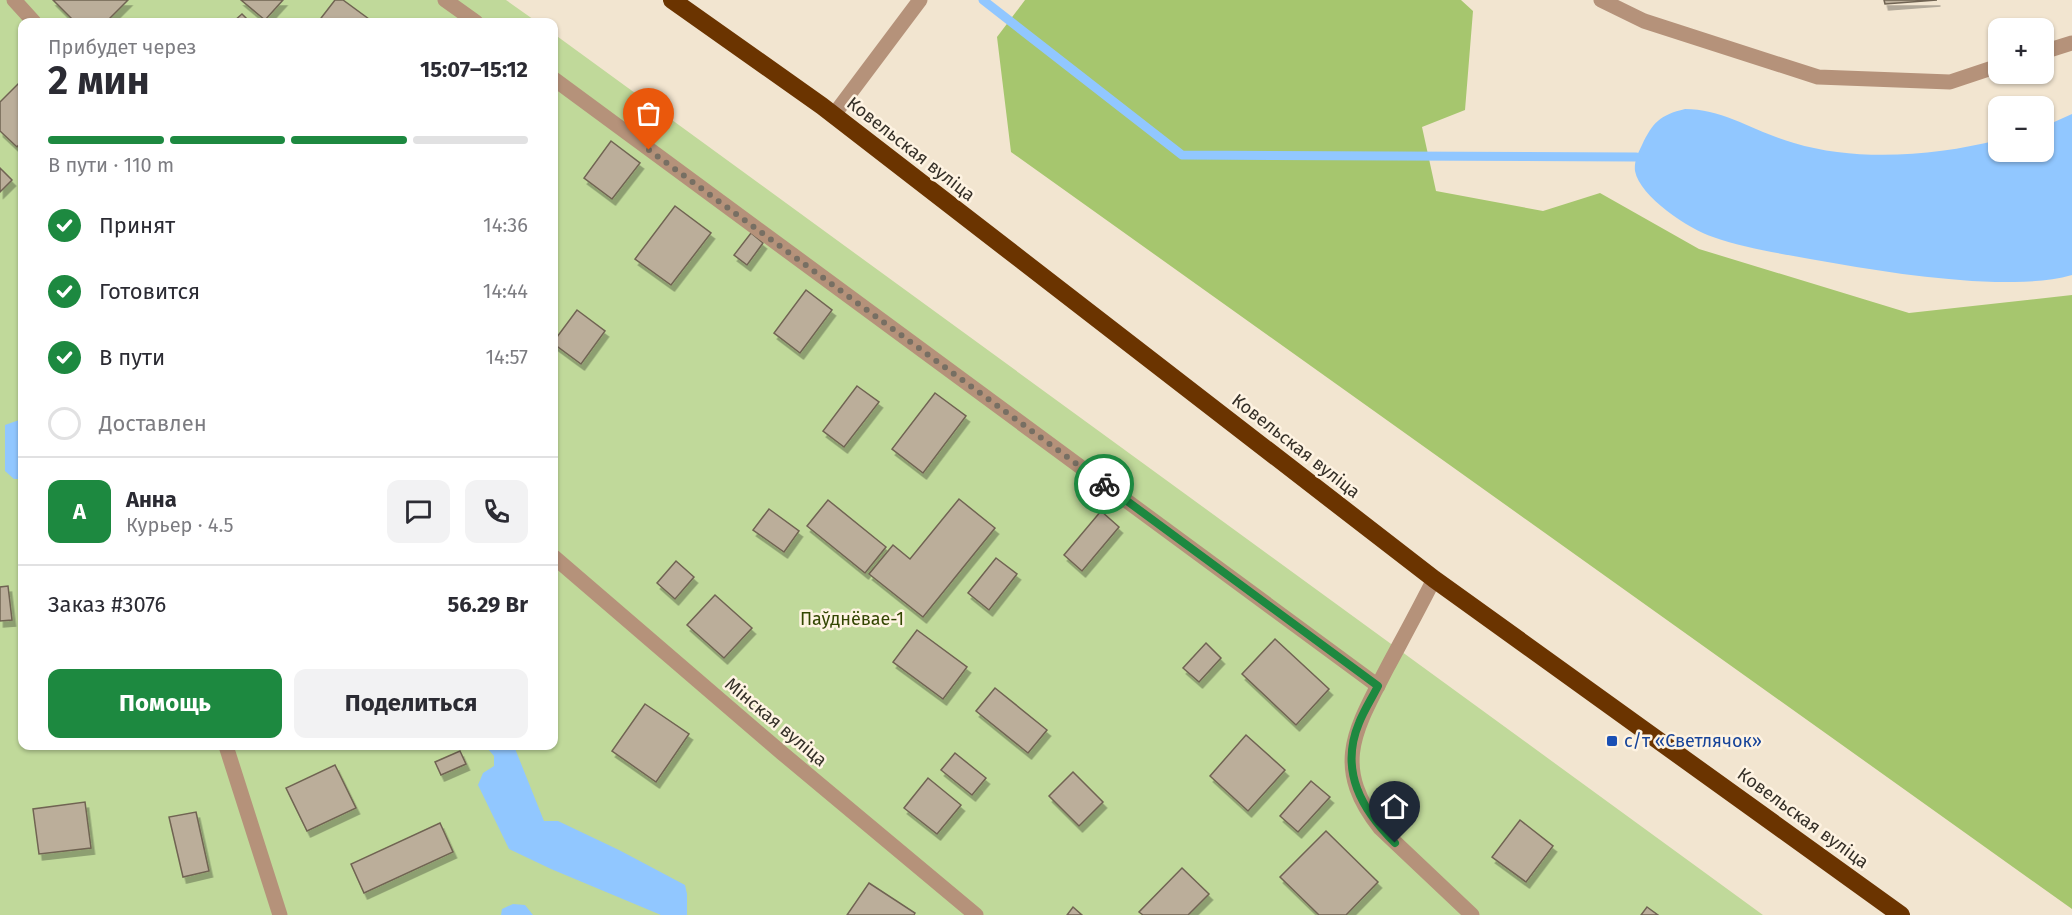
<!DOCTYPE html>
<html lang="ru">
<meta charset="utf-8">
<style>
body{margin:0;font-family:"Fira Sans",sans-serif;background:#f2f2f3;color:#2b2b33;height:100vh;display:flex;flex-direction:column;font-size:22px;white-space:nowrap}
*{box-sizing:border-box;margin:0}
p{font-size:20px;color:#7c7c81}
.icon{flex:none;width:33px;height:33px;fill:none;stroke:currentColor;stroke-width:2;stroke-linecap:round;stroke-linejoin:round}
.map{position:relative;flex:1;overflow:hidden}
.side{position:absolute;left:18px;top:18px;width:540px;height:732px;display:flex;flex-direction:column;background:#fff;border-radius:12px;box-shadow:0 2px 4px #0004}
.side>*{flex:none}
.buttons{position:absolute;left:1988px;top:18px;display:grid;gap:12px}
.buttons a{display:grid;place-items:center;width:66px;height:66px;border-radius:12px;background:#fff;box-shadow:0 2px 4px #0004;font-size:30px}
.pin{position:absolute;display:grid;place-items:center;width:51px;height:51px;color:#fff;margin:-62px -26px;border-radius:50% 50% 50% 0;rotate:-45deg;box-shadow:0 0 6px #0007}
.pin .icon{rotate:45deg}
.courier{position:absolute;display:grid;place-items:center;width:60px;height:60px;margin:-30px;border:4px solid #1d8940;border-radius:50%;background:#fff;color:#222;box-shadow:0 2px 8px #0007}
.head em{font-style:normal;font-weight:700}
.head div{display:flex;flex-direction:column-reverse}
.head{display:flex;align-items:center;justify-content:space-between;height:102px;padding:0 30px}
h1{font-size:39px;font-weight:700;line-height:45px}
.bar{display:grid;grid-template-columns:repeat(4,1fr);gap:9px 6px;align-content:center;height:72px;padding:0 30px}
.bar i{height:8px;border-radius:4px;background:#e1e1e2}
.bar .selected{background:#1d8940}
.bar p{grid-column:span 4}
.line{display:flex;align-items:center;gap:15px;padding:0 30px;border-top:2px solid #e1e1e2}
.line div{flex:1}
.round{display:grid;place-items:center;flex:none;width:63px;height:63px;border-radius:12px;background:#f2f2f3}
ol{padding:0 30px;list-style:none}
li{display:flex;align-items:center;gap:18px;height:66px}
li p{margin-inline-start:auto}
li .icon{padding:6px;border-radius:50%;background:#1d8940;color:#fff;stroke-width:4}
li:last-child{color:#7c7c81}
li i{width:33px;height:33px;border:3px solid #e1e1e2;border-radius:50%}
.primary-button{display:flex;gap:12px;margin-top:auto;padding:12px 30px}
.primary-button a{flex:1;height:69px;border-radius:12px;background:#1d8940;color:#fff;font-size:24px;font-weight:700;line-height:69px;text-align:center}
.primary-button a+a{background:#f2f2f3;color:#2b2b33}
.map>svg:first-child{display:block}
.green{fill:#c0d99a}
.forest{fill:#a6c66e}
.water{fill:#91c7ff}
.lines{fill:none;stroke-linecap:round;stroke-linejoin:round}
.stream{stroke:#91c7ff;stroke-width:9}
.building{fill:#bbae9a;stroke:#706452;stroke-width:1.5;filter:url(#shadow)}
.minor{stroke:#b5927a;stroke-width:15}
.highway{stroke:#6b3400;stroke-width:18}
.done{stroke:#776f63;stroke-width:6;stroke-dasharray:0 10.8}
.route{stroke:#1d8940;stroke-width:8}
.transit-dot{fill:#1a4fb4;stroke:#fef3e2;stroke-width:2}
.labels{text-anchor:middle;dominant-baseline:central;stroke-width:5;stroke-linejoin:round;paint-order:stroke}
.street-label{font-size:18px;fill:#353028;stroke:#fef3e2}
.park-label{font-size:18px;fill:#334602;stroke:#fef3e2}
.transit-label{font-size:18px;fill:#164399;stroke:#fef3e2;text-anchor:start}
</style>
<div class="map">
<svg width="2072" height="915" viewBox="0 0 2072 915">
<defs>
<filter id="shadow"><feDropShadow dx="3.5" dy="6" stdDeviation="0" flood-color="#0004"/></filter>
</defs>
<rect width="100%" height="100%" fill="#f2e5d0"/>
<!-- green -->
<polygon class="green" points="0,0 506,0 537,22 22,22 22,746 554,746 554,34 1763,915 0,915"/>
<!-- forest -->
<polygon class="forest" points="1025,0 1461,0 1473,11 1465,110 1422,127 1436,191 1543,211 1600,193 1699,249 1909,313 2072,295 2072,909 1011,152 997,37"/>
<!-- water -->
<g class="water">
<path d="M1685,109C1724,109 1757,133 1794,143C1857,162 1935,156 1998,140V152H2043V127L2072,114V275C2048,282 2021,282 1995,282C1933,280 1872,270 1810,259C1778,253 1744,248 1713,237C1689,229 1640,197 1635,171C1634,161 1638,153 1642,145C1653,122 1660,115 1685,109Z"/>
<polygon points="22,419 22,479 14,479 5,471 5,425"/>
<polygon points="480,746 514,746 544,821 558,821 619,850 685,885 687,894 687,915 661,915 551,869 509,849 478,785 483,773 494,766 494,756 488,749"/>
<polygon points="513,904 525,905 533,915 501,915 502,909"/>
</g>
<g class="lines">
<!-- stream -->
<polyline class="stream" points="983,0 1182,155 1636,157"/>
</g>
<!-- building -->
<g class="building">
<polygon points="53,0 128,0 106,22 75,22"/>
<polygon points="241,0 283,0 265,20"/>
<polygon points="335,0 343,0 373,22 318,22"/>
<polygon points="1884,0 1937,0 1885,4"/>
<polygon points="242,14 250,22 233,22"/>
<polygon points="22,80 22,141 17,147 0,131 0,102"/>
<polygon points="611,141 640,163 612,199 584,178"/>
<polygon points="0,168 12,180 0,192"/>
<polygon points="675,206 711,233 671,285 635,259"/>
<polygon points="751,233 763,243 747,265 734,255"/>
<polygon points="806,290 832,310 800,353 774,333"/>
<polygon points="577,310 605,331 581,364 554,344 554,341"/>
<polygon points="857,386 879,402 844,447 823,431"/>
<polygon points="935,393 966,416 923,473 892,449"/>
<polygon points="959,499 995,528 923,617 869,574 893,545 910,559"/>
<polygon points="828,500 886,547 865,573 807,526"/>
<polygon points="769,509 799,531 784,552 753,530"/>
<polygon points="1101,511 1119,527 1082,571 1064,555"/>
<polygon points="996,558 1017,574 989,610 968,593"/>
<polygon points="676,561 694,577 675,599 657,583"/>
<polygon points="8,586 12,620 0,621 0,587"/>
<polygon points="715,595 752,628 724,658 687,625"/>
<polygon points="917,630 967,667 943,699 893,662"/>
<polygon points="1275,639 1329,689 1296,725 1242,674"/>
<polygon points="1206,643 1221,658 1199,682 1183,668"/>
<polygon points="995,688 1047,730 1028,753 976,711"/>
<polygon points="645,704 689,734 656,782 612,751"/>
<polygon points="1246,735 1285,770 1248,811 1210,776"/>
<polygon points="460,751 466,764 441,775 435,762"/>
<polygon points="955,753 986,778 972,795 941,770"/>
<polygon points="335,765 356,808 307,831 286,788"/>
<polygon points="1073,772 1103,802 1079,826 1049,796"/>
<polygon points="928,778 961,805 937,834 904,808"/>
<polygon points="1311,781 1330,797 1298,832 1280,816"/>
<polygon points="85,802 91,848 39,854 33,809"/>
<polygon points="196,812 209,871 183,877 169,817"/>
<polygon points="1520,820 1553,846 1526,882 1492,857"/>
<polygon points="440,823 453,852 364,893 351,864"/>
<polygon points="1326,831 1378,882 1346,915 1319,915 1280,877"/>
<polygon points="1182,868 1209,894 1188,915 1143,915 1139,912"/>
<polygon points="869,883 915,913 914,915 847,915"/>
<polygon points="1073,907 1082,915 1067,915"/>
<polygon points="1647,907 1658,915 1641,915"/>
</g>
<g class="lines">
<!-- minor -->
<g class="minor">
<polyline points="14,0 34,22"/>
<polyline points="445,0 476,22"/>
<polyline points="1601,0 1644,21 1818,77 1950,82 1998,66"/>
<polyline points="2043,52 2072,43"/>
<polyline points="554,79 1378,686"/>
<polyline points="833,116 920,0"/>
<polyline points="554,557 782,753 976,915"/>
<path d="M1434,579C1419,609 1403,638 1387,668C1355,730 1331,766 1380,828L1472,915"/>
<polyline points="226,746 280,915"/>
</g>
<!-- highway -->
<polyline class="highway" points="672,0 822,106 1434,579 1901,915"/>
</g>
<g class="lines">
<!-- done -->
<polyline class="done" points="649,150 1104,484"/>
<!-- route -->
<path class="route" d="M1104,484L1378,686C1372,698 1364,710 1359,723C1339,771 1362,810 1395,843"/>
</g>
<!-- markers -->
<rect class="transit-dot" x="1606" y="735" width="12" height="12" rx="3"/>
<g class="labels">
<!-- street labels -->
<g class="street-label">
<text transform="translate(911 149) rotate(38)">Ковельская вуліца</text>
<text transform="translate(1296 446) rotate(38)">Ковельская вуліца</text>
<text transform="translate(776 722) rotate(40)">Мінская вуліца</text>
<text transform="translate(1803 818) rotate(36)">Ковельская вуліца</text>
</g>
<!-- park labels -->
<g class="park-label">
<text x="852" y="619">Паўднёвае-1</text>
</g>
<!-- transit labels -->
<g class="transit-label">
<text x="1624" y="741">с/т «Светлячок»</text>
</g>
</g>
</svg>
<div class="buttons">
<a>+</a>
<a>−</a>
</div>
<div class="pin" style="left:649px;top:150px;background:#ea580c"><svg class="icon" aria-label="bag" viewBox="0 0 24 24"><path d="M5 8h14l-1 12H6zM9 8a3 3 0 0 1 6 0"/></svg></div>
<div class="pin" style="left:1395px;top:843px;background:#1f2937"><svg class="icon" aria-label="home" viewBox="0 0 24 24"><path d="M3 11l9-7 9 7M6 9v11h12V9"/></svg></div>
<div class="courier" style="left:1104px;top:484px"><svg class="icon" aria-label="bike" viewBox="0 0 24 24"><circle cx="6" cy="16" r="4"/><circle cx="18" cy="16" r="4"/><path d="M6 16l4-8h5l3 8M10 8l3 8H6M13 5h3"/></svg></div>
<section class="side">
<div class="head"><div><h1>2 мин</h1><p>Прибудет через</p></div><em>15:07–15:12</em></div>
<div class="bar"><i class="selected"></i><i class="selected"></i><i class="selected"></i><i></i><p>В пути · 110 m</p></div>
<ol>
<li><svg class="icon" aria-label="check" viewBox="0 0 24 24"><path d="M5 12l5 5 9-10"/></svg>Принят<p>14:36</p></li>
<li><svg class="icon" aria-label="check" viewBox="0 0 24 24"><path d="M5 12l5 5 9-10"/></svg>Готовится<p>14:44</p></li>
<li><svg class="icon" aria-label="check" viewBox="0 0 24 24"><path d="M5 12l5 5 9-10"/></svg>В пути<p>14:57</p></li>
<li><i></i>Доставлен</li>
</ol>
<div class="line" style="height:108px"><b class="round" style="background:#1d8940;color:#fff">А</b><div><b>Анна</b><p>Курьер · 4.5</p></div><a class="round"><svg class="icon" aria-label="chat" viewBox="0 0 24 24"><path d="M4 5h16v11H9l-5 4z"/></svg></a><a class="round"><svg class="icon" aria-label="phone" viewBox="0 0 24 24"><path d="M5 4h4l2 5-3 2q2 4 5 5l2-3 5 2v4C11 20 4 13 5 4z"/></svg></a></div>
<div class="line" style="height:78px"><div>Заказ #3076</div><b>56.29 Br</b></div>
<div class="primary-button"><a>Помощь</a><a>Поделиться</a></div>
</section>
</div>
